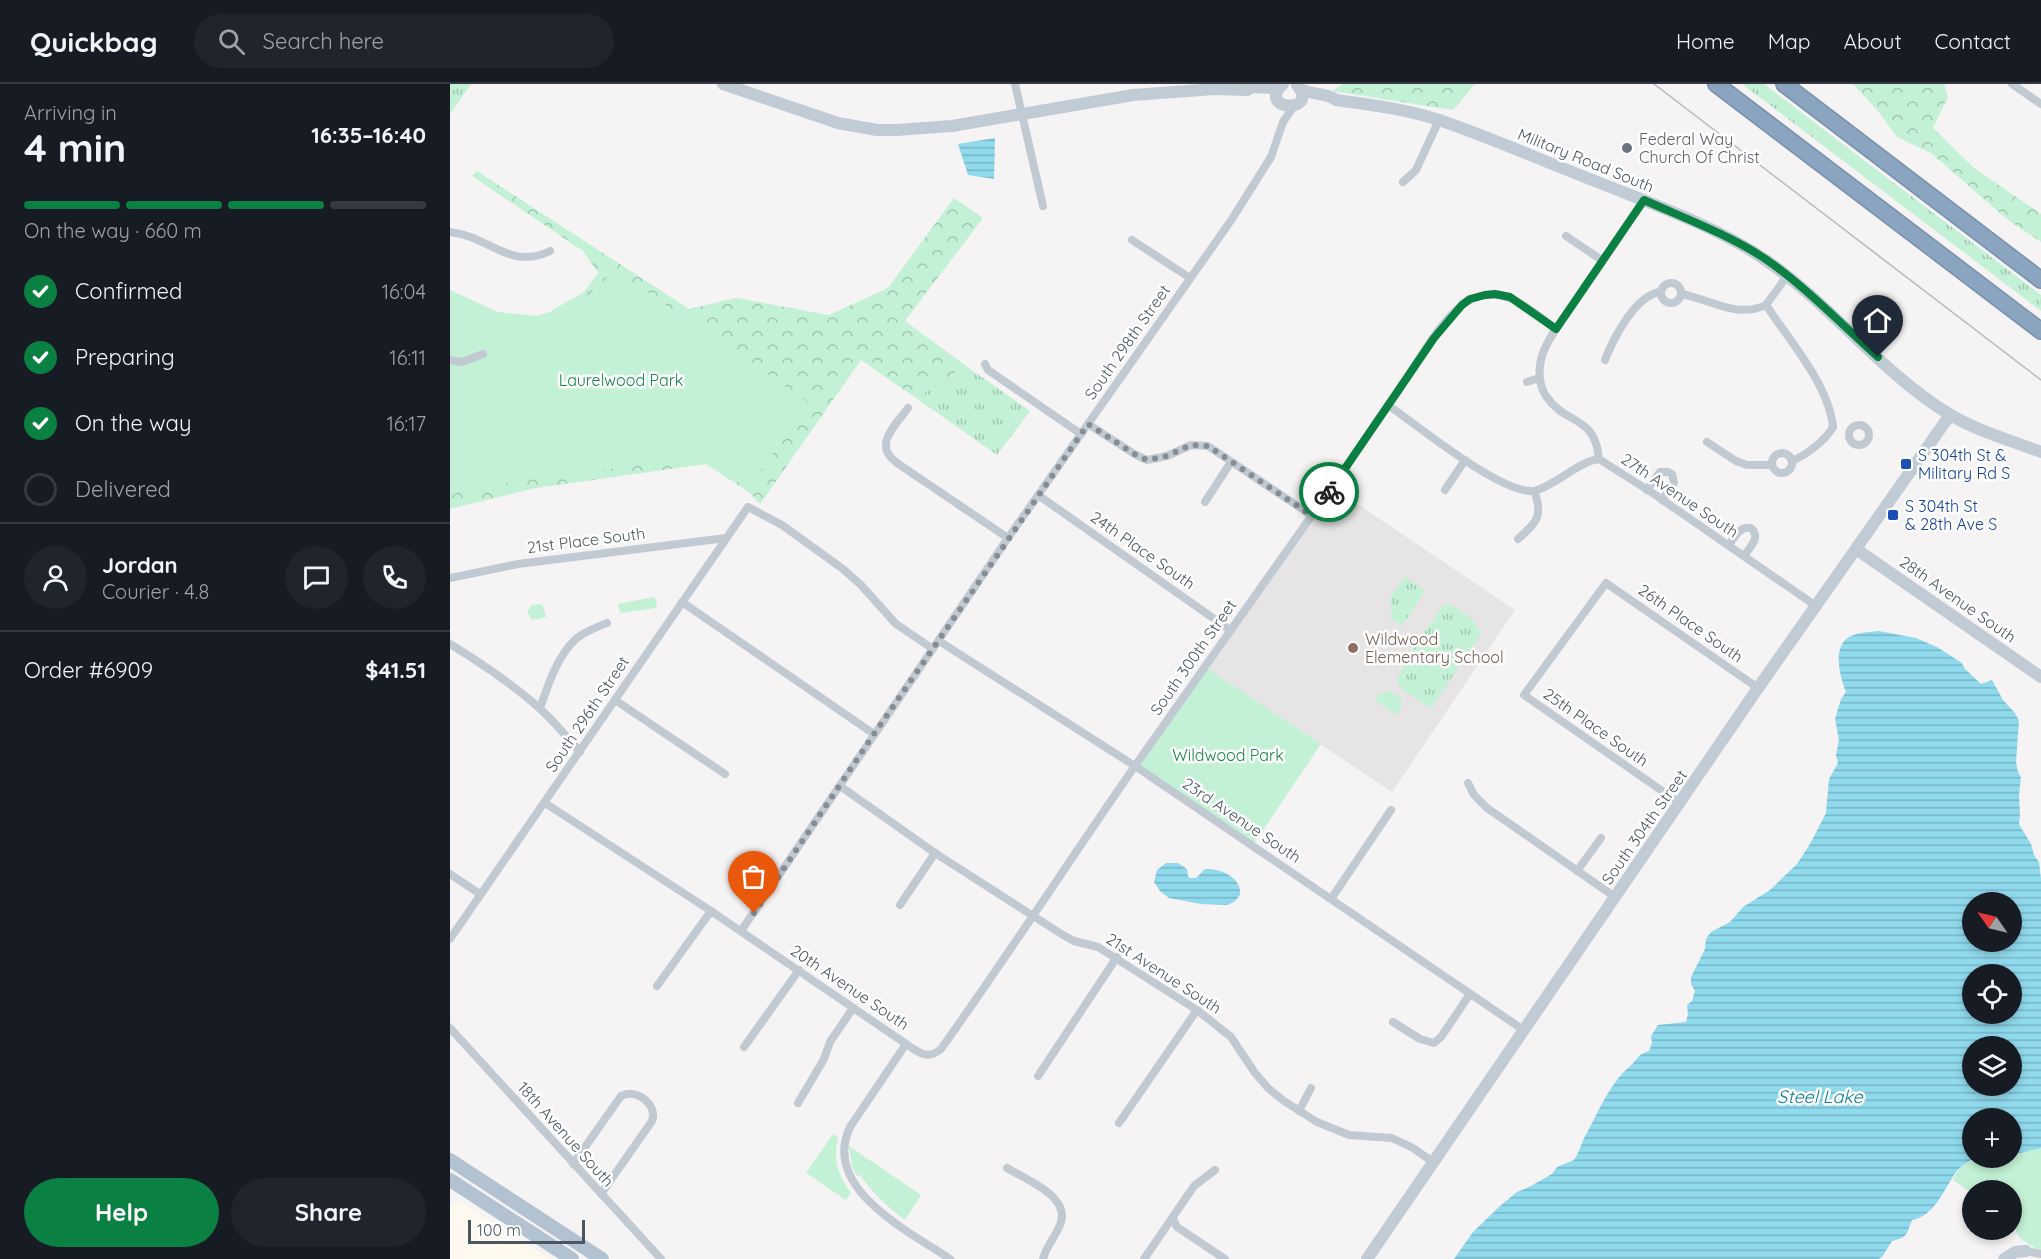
<!DOCTYPE html>
<meta charset="utf-8">
<style>
body{margin:0;font-family:Quicksand,sans-serif;background:#20242c;color:#f1f3f6;height:100vh;display:flex;flex-direction:column;font-size:22px;white-space:nowrap}
*{box-sizing:border-box;margin:0}
p{font-size:20px;color:#9ea1a6}
.icon{flex:none;width:33px;height:33px;fill:none;stroke:currentColor;stroke-width:2;stroke-linecap:round;stroke-linejoin:round}
.map{position:relative;flex:1;overflow:hidden}
.sheet{display:flex;flex-direction:column;background:#171b24;width:450px}
.sheet>*{flex:none}
.needle{width:39px;rotate:304deg}
.controls{position:absolute;left:1512px;top:808px;display:grid;gap:12px}
.controls a{display:grid;place-items:center;width:60px;height:60px;border-radius:50%;background:#171b24;box-shadow:0 3px 9px #0003;font-size:30px}
.scale{position:absolute;left:18px;bottom:15px;width:117px;box-sizing:border-box;padding-left:6px;border:3px solid #4a5661;border-top:0;font-size:16px;line-height:21px;white-space:nowrap;color:#4a5661;-webkit-text-stroke:4px #fff;paint-order:stroke}
.pin{position:absolute;display:grid;place-items:center;width:51px;height:51px;color:#fff;margin:-62px -26px;border-radius:50% 50% 50% 0;rotate:-45deg;box-shadow:0 0 6px #0007}
.pin .icon{rotate:45deg}
.courier{position:absolute;display:grid;place-items:center;width:60px;height:60px;margin:-30px;border:4px solid #0b8043;border-radius:50%;background:#fff;color:#222;box-shadow:0 2px 8px #0007}
.head em{font-style:normal;font-weight:800}
.head div{display:flex;flex-direction:column-reverse}
.head{display:flex;align-items:center;justify-content:space-between;height:102px;padding:0 24px}
h1{font-size:39px;font-weight:800;line-height:45px}
.bar{display:grid;grid-template-columns:repeat(4,1fr);gap:9px 6px;align-content:center;height:72px;padding:0 24px}
.bar i{height:8px;border-radius:4px;background:#363941}
.bar .on{background:#0b8043}
.bar p{grid-column:span 4}
.line{display:flex;align-items:center;gap:15px;padding:0 24px;border-top:2px solid #363941}
.line div{flex:1}
.round{display:grid;place-items:center;flex:none;width:63px;height:63px;border-radius:32px;background:#20242c}
ol{padding:0 24px;list-style:none}
li{display:flex;align-items:center;gap:18px;height:66px}
li p{margin-inline-start:auto}
li .icon{padding:6px;border-radius:50%;background:#0b8043;color:#fff;stroke-width:4}
li:last-child{color:#9ea1a6}
li i{width:33px;height:33px;border:3px solid #363941;border-radius:50%}
.cta{display:flex;gap:12px;margin-top:auto;padding:12px 24px}
.cta a{flex:1;height:69px;border-radius:36px;background:#0b8043;color:#fff;font-size:24px;font-weight:800;line-height:69px;text-align:center}
.cta a+a{background:#20242c;color:#f1f3f6}
header{display:flex;align-items:center;gap:36px;box-sizing:border-box;height:84px;padding:0 30px;background:#171b24;border-bottom:2px solid #363941}
header strong{font-size:28px}
nav{display:flex;gap:33px;margin-inline-start:auto;font-size:21px}
.search{width:420px;height:54px;background:#20242c;display:flex;align-items:center;gap:15px;box-sizing:border-box;padding:0 21px;border-radius:33px;color:#9ea1a6;font-size:22px}
main{display:flex;flex:1;min-height:0}
.map>svg:first-child{display:block}
.commercial{fill:#fdf9ef}
.education{fill:#e6e4e5}
.grass{fill:url(#grass-tufts)}
.forest{fill:url(#forest-crowns)}
.park{fill:#c3f1d5}
.water{fill:url(#water-rules);fill-rule:evenodd}
.lines{fill:none;stroke-linecap:round;stroke-linejoin:round}
.highway-casing{stroke:#7690ad;stroke-width:18}
.street{stroke:#c1cad2;stroke-width:8}
.secondary{stroke:#c1cbd6;stroke-width:12}
.primary{stroke:#b3c2d1;stroke-width:14}
.highway{stroke:#8ba5c1;stroke-width:15}
.tram{stroke:#b5b8bd;stroke-width:1.5}
.done{stroke:#868d94;stroke-width:6;stroke-dasharray:0 10.8}
.route{stroke:#0b8043;stroke-width:8}
.worship-dot{fill:#6b7280;stroke:#fff;stroke-width:2}
.transit-dot{fill:#1a4fb4;stroke:#fff;stroke-width:2}
.education-dot{fill:#8d6e63;stroke:#fff;stroke-width:2}
.labels{text-anchor:middle;dominant-baseline:central;stroke-width:5;stroke-linejoin:round;paint-order:stroke}
.worship-label{font-size:16px;fill:#5b616d;stroke:#fff;text-anchor:start}
.street-label{font-size:16px;fill:#4a5661;stroke:#fff}
.park-label{font-size:16px;fill:#17864f;stroke:#fff}
.transit-label{font-size:16px;fill:#164399;stroke:#fff;text-anchor:start}
.education-label{font-size:16px;fill:#785e54;stroke:#fff;text-anchor:start}
.water-label{font-size:18px;font-style:italic;fill:#0c7c9b;stroke:#fff}
</style>
<header>
<strong>Quickbag</strong>
<div class="search"><svg class="icon" aria-label="search" viewBox="0 0 24 24"><circle cx="10" cy="10" r="6"/><path d="M15 15l6 6"/></svg>Search here</div>
<nav><a>Home</a><a>Map</a><a>About</a><a>Contact</a></nav>
</header>
<main>
<section class="sheet">
<div class="head"><div><h1>4 min</h1><p>Arriving in</p></div><em>16:35–16:40</em></div>
<div class="bar"><i class="on"></i><i class="on"></i><i class="on"></i><i></i><p>On the way · 660 m</p></div>
<ol>
<li><svg class="icon" aria-label="check" viewBox="0 0 24 24"><path d="M5 12l5 5 9-10"/></svg>Confirmed<p>16:04</p></li>
<li><svg class="icon" aria-label="check" viewBox="0 0 24 24"><path d="M5 12l5 5 9-10"/></svg>Preparing<p>16:11</p></li>
<li><svg class="icon" aria-label="check" viewBox="0 0 24 24"><path d="M5 12l5 5 9-10"/></svg>On the way<p>16:17</p></li>
<li><i></i>Delivered</li>
</ol>
<div class="line" style="height:108px"><a class="round"><svg class="icon" aria-label="person" viewBox="0 0 24 24"><circle cx="12" cy="8" r="4"/><path d="M4 21q1-7 8-7t8 7"/></svg></a><div><b>Jordan</b><p>Courier · 4.8</p></div><a class="round"><svg class="icon" aria-label="chat" viewBox="0 0 24 24"><path d="M4 5h16v11H9l-5 4z"/></svg></a><a class="round"><svg class="icon" aria-label="phone" viewBox="0 0 24 24"><path d="M5 4h4l2 5-3 2q2 4 5 5l2-3 5 2v4C11 20 4 13 5 4z"/></svg></a></div>
<div class="line" style="height:78px"><div>Order #6909</div><b>$41.51</b></div>
<div class="cta"><a>Help</a><a>Share</a></div>
</section>
<div class="map">
<svg width="1591" height="1175" viewBox="0 0 1591 1175">
<defs>
<pattern id="grass-tufts" width="24" height="20" patternUnits="userSpaceOnUse" patternTransform="scale(1.5)"><rect width="24" height="20" fill="#c3f1d5"/><path d="M3 7l-1-3M5 7V3M7 7l1-3M15 17l-1-3M17 17v-4M19 17l1-3" fill="none" stroke="#a0c6b0"/></pattern>
<pattern id="forest-crowns" width="20" height="18" patternUnits="userSpaceOnUse" patternTransform="scale(1.5)"><rect width="20" height="18" fill="#c3f1d5"/><path d="M2 6a3 3 0 1 1 6 0M12 15a3 3 0 1 1 6 0" fill="none" stroke="#a0c6b0"/></pattern>
<pattern id="water-rules" width="6" height="5" patternUnits="userSpaceOnUse" patternTransform="scale(1.5)"><rect width="6" height="5" fill="#90daee"/><path d="M0 2.5h6" fill="none" stroke="#78b4c4"/></pattern>
</defs>
<rect width="100%" height="100%" fill="#f5f3f3"/>
<!-- commercial -->
<polygon class="commercial" points="9,1117 101,1175 0,1175 0,1120"/>
<!-- education -->
<polygon class="education" points="882,403 1065,526 942,708 755,583"/>
<!-- grass -->
<g class="grass">
<polygon points="0,0 21,0 0,30"/>
<polygon points="1292,0 1314,0 1591,211 1591,227"/>
<polygon points="516,282 580,327 547,371 466,314"/>
<polygon points="955,493 975,507 952,542 940,534 942,531 940,514"/>
<polygon points="999,519 1022,535 1031,550 981,624 950,604 947,595 957,578 960,569 993,522"/>
</g>
<!-- forest -->
<g class="forest">
<polygon points="893,0 1025,0 1003,26 882,7"/>
<polygon points="1403,0 1494,0 1498,13 1483,44 1524,84 1591,130 1591,158 1558,136 1481,69 1447,53 1427,26"/>
<polygon points="27,87 239,225 286,214 379,231 438,204 504,114 533,134 455,237 516,282 466,314 411,276 310,420 300,409 256,380 86,404 0,425 0,291 110,236 101,227 134,208 148,189 133,167 22,92"/>
</g>
<!-- park -->
<g class="park">
<polygon points="165,186 358,318 302,399 294,402 261,380 235,375 27,403 0,411 0,206 48,228 87,232 131,218"/>
<polygon points="204,513 207,518 206,524 170,529 168,520"/>
<polygon points="90,520 93,522 96,533 82,536 77,527 82,521"/>
<polygon points="755,583 871,660 803,761 685,682"/>
<polygon points="941,607 951,614 952,622 946,631 925,616 930,609"/>
<path d="M383,1050L388,1054C383,1077 388,1090 401,1109L396,1116L356,1089Z"/>
<path d="M399,1062L471,1111L455,1136C436,1122 423,1109 410,1091L407,1092L402,1082Z"/>
<path d="M1591,1064V1168L1570,1154L1562,1140V1107H1522V1109L1503,1096C1514,1070 1539,1074 1562,1074V1071Z"/>
</g>
<!-- water -->
<g class="water">
<polygon points="545,54 544,95 518,91 508,60"/>
<path d="M1429,547L1466,554L1487,563L1512,579L1515,585L1531,600L1542,596L1553,616L1565,629L1569,637L1566,678L1568,688L1571,693L1569,710L1570,730L1569,740L1581,760L1584,771L1589,778L1591,795V1064L1562,1071V1035H1522V1074H1526C1519,1077 1511,1082 1506,1088C1494,1105 1485,1132 1462,1136C1456,1150 1459,1153 1442,1157L1432,1173L1428,1175H1004L1023,1148L1050,1122L1067,1108L1079,1103L1102,1090L1107,1083L1124,1076C1130,1067 1132,1056 1138,1047C1149,1026 1161,999 1178,984C1187,977 1186,971 1199,967L1202,959L1201,952L1208,941L1236,938L1238,930L1237,921L1242,917L1245,907L1241,900V893L1255,865L1256,855L1261,848L1280,838L1293,823L1320,806L1347,780L1360,760L1376,729L1379,695L1388,679L1386,671L1389,656L1385,635L1391,615L1396,608C1390,593 1381,561 1401,552C1409,548 1420,548 1429,547ZM1522,819H1562V858H1522ZM1522,891H1562V930H1522ZM1522,963H1562V1002H1522Z"/>
<path d="M716,779H728L737,785L738,792L740,794H746L755,785C770,784 792,793 790,811L784,818L777,821L751,820L719,814L710,807L704,798L707,786Z"/>
</g>
<g class="lines">
<defs>
<g id="highway">
<polyline points="1266,0 1591,247"/>
<polyline points="1334,0 1591,196"/>
</g>
</defs>
<!-- highway casing -->
<use href="#highway" class="highway-casing"/>
<!-- street -->
<g class="street">
<polyline points="565,0 593,122"/>
<polyline points="1562,0 1591,20"/>
<polyline points="953,98 966,86 989,36"/>
<path d="M1194,116C1171,150 1148,184 1125,218C1114,234 1100,250 1093,269C1088,282 1088,300 1096,312C1116,342 1145,330 1149,375L1204,410L1366,522"/>
<path d="M0,148C40,152 60,187 100,167"/>
<polyline points="1116,152 1153,177"/>
<polyline points="682,156 740,194"/>
<circle cx="1221" cy="209" r="10"/>
<path d="M1231,210C1260,215 1286,235 1316,221C1339,256 1379,301 1383,343"/>
<polyline points="1316,221 1337,192"/>
<polyline points="0,276 12,278 33,270"/>
<path d="M1155,276C1163,255 1186,210 1211,208"/>
<polyline points="535,280 538,286 631,350"/>
<polyline points="1077,298 1089,294"/>
<path d="M938,321C968,342 1051,410 1084,407"/>
<path d="M458,324C445,342 422,361 447,379L558,454"/>
<polyline points="638,340 686,371 697,376 717,372 741,361 758,362 861,431"/>
<circle cx="1409" cy="351" r="10"/>
<polyline points="1257,358 1286,377 1297,381 1322,381"/>
<circle cx="1332" cy="379" r="10"/>
<path d="M1342,377C1356,371 1375,357 1383,343"/>
<polyline points="995,406 1015,376"/>
<polyline points="1197,406 1210,388 1218,388 1222,390 1224,399 1212,416"/>
<polyline points="588,411 780,546"/>
<polyline points="755,418 781,378"/>
<path d="M1068,455C1086,439 1094,432 1084,407C1107,401 1127,378 1149,375"/>
<path d="M1279,461C1285,453 1289,442 1301,444C1311,453 1301,462 1294,472"/>
<polyline points="0,494 68,480 276,454"/>
<polyline points="232,518 424,650"/>
<polyline points="489,557 685,682 1075,947"/>
<path d="M0,560C31,579 61,599 88,623C103,636 116,652 130,668"/>
<polyline points="165,616 275,690"/>
<path d="M90,624C98,601 108,570 127,554C136,547 147,543 157,539"/>
<polyline points="1018,699 1024,711 1037,724 1165,813"/>
<polyline points="390,702 485,769 613,851 624,857 648,863 747,926 781,953 805,989 818,1004 834,1017 867,1038 899,1051 942,1054 963,1064 983,1078"/>
<path d="M95,719L261,827L465,966C475,972 481,973 491,965C558,871 621,774 687,679C753,586 819,493 884,400C907,367 929,335 951,303C967,279 995,228 1020,216C1054,199 1080,226 1106,245"/>
<polyline points="1231,720 1074,611 1156,499 1308,604"/>
<polyline points="1127,787 1151,754"/>
<polyline points="0,790 30,810"/>
<polyline points="881,815 941,726"/>
<polyline points="450,821 485,769"/>
<polyline points="291,847 558,454 782,135 821,73 833,38 844,22"/>
<polyline points="0,855 298,423 332,441 393,485 411,501 446,540 483,565"/>
<polyline points="207,902 261,827"/>
<polyline points="943,938 970,955 984,959 991,953 1020,910"/>
<polyline points="0,944 211,1175"/>
<path d="M456,960L400,1043C371,1105 459,1147 500,1175"/>
<polyline points="294,963 349,886"/>
<polyline points="588,992 667,873"/>
<polyline points="348,1019 374,975 380,958 403,924"/>
<polyline points="849,1027 861,1004"/>
<polyline points="669,1039 747,926"/>
<path d="M123,1080L171,1012C186,1004 208,1020 202,1037L151,1110"/>
<path d="M557,1084C577,1096 622,1113 610,1141C605,1153 596,1163 593,1175"/>
<polyline points="723,1135 727,1143 775,1175"/>
<polyline points="1576,1167 1591,1170"/>
<polyline points="694,1175 744,1102 765,1086"/>
</g>
<!-- secondary -->
<g class="secondary">
<polyline points="273,0 388,39 427,46 446,46 502,42 683,11 765,5 797,6 802,3 824,4 832,1"/>
<path d="M833,0C805,27 871,30 847,1"/>
<path d="M850,5C862,11 878,9 886,16C921,21 956,25 989,36C1042,54 1093,77 1145,97C1200,119 1266,142 1314,175C1381,220 1430,288 1499,330C1527,347 1560,356 1591,368"/>
<polyline points="1406,465 1591,593"/>
<polyline points="917,1175 1308,604 1500,331"/>
<polyline points="1554,1175 1565,1168 1576,1167"/>
</g>
<!-- primary -->
<g class="primary">
<polyline points="0,1076 152,1175"/>
<polyline points="0,1096 122,1175"/>
</g>
<!-- highway -->
<use href="#highway" class="highway"/>
<!-- tram -->
<polyline class="tram" points="1204,0 1591,296"/>
</g>
<g class="lines">
<!-- done -->
<polyline class="done" points="304,829 424,650 638,340 686,371 697,376 717,372 741,361 758,362 861,431 879,408"/>
<!-- route -->
<path class="route" d="M879,408L984,254L1012,221L1020,215L1035,211L1045,210L1060,213L1106,245L1194,116C1234,134 1277,150 1314,174C1355,202 1391,240 1428,273"/>
</g>
<!-- markers -->
<circle class="worship-dot" cx="1177" cy="64" r="6"/>
<g class="transit-dot">
<rect x="1450" y="374" width="12" height="12" rx="3"/>
<rect x="1437" y="425" width="12" height="12" rx="3"/>
</g>
<circle class="education-dot" cx="903" cy="564" r="6"/>
<g class="labels">
<!-- worship labels -->
<g class="worship-label">
<text x="1189" y="55">Federal Way<tspan x="1189" dy="18">Church Of Christ</tspan></text>
</g>
<!-- street labels -->
<g class="street-label">
<text transform="translate(1136 76) rotate(22)">Military Road South</text>
<text transform="translate(677 258) rotate(-55)">South 298th Street</text>
<text transform="translate(1230 411) rotate(34)">27th Avenue South</text>
<text transform="translate(136 456) rotate(-7)">21st Place South</text>
<text transform="translate(693 466) rotate(35)">24th Place South</text>
<text transform="translate(1508 515) rotate(35)">28th Avenue South</text>
<text transform="translate(1241 539) rotate(35)">26th Place South</text>
<text transform="translate(743 573) rotate(-55)">South 300th Street</text>
<text transform="translate(137 630) rotate(-56)">South 296th Street</text>
<text transform="translate(1146 643) rotate(35)">25th Place South</text>
<text transform="translate(792 736) rotate(34)">23rd Avenue South</text>
<text transform="translate(1194 743) rotate(-55)">South 304th Street</text>
<text transform="translate(714 889) rotate(33)">21st Avenue South</text>
<text transform="translate(400 903) rotate(34)">20th Avenue South</text>
<text transform="translate(116 1050) rotate(48)">18th Avenue South</text>
</g>
<!-- park labels -->
<g class="park-label">
<text x="171" y="296">Laurelwood Park</text>
<text x="778" y="671">Wildwood Park</text>
</g>
<!-- transit labels -->
<g class="transit-label">
<text x="1468" y="371">S 304th St &amp;<tspan x="1468" dy="18">Military Rd S</tspan></text>
<text x="1455" y="422">S 304th St<tspan x="1455" dy="18">&amp; 28th Ave S</tspan></text>
</g>
<!-- education labels -->
<g class="education-label">
<text x="915" y="555">Wildwood<tspan x="915" dy="18">Elementary School</tspan></text>
</g>
<!-- water labels -->
<g class="water-label">
<text x="1370" y="1012">Steel Lake</text>
</g>
</g>
</svg>
<div class="controls">
<a><svg class="needle" viewBox="-14 -14 28 28"><path d="M0-13l5 13h-10z" fill="#e53935"/><path d="M0 13l5-13h-10z" fill="#9ea1a6"/></svg></a>
<a><svg class="icon" aria-label="locate" viewBox="0 0 24 24"><circle cx="12" cy="12" r="6"/><path d="M12 2v4M12 18v4M2 12h4M18 12h4"/></svg></a>
<a><svg class="icon" aria-label="layers" viewBox="0 0 24 24"><path d="M12 4l9 5-9 5-9-5zM3 14l9 5 9-5"/></svg></a>
<a>+</a>
<a>−</a>
</div>
<div class="scale">100 m</div>
<div class="pin" style="left:304px;top:829px;background:#ea580c"><svg class="icon" aria-label="bag" viewBox="0 0 24 24"><path d="M5 8h14l-1 12H6zM9 8a3 3 0 0 1 6 0"/></svg></div>
<div class="pin" style="left:1428px;top:273px;background:#1f2937"><svg class="icon" aria-label="home" viewBox="0 0 24 24"><path d="M3 11l9-7 9 7M6 9v11h12V9"/></svg></div>
<div class="courier" style="left:879px;top:408px"><svg class="icon" aria-label="bike" viewBox="0 0 24 24"><circle cx="6" cy="16" r="4"/><circle cx="18" cy="16" r="4"/><path d="M6 16l4-8h5l3 8M10 8l3 8H6M13 5h3"/></svg></div>
</div>
</main>
